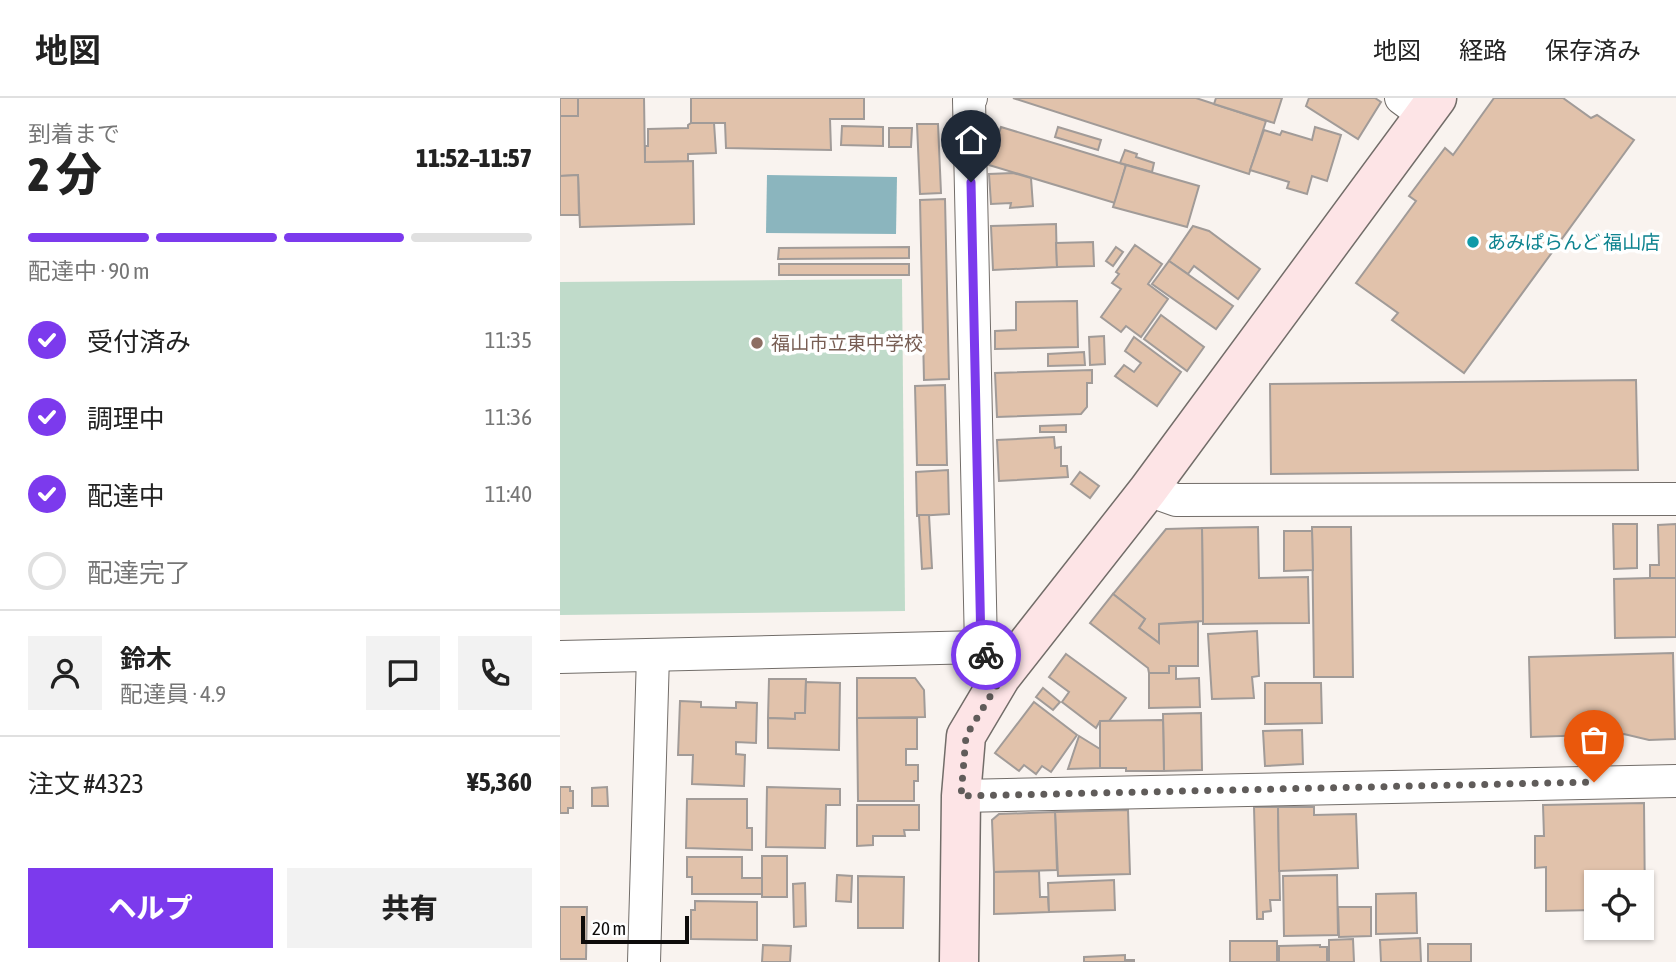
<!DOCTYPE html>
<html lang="ja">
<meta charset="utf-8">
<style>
body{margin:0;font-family:"Asap Condensed","Noto Sans JP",sans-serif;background:#f2f2f2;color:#222;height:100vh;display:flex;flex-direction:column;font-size:26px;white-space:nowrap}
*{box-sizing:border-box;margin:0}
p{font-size:23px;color:#767676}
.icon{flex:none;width:38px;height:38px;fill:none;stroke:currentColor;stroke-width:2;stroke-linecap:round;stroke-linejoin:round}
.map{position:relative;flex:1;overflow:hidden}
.panel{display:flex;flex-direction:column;background:#fff;width:560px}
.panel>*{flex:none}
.buttons{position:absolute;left:1024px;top:772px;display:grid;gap:14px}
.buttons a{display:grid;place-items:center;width:70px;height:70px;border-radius:0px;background:#fff;box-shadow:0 2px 5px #0004;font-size:35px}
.scale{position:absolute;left:21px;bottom:18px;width:108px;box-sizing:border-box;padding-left:7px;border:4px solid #0d0b0a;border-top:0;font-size:19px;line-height:24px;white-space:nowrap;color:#0d0b0a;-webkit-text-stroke:5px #fff;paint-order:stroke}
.pin{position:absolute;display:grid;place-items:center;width:60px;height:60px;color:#fff;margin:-72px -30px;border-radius:50% 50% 50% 0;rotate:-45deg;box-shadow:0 0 7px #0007}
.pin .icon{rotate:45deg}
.courier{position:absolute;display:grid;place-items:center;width:70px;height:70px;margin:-35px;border:5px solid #7c3aed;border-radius:50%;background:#fff;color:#222;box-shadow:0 2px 9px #0007}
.head em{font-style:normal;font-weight:800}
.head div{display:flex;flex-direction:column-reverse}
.head{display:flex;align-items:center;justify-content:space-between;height:119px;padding:0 28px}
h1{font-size:46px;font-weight:800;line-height:52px}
.bar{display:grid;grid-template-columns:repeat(4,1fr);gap:10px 7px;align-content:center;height:84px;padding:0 28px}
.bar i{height:9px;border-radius:5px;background:#e0e0e0}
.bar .on{background:#7c3aed}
.bar p{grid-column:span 4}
.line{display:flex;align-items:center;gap:18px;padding:0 28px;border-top:2px solid #e0e0e0}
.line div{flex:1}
.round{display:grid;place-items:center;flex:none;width:74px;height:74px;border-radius:0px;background:#f2f2f2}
ol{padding:0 28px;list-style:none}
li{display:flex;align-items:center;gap:21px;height:77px}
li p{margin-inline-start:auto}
li .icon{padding:7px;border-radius:50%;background:#7c3aed;color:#fff;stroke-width:4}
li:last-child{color:#767676}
li i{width:38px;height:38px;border:4px solid #e0e0e0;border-radius:50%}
.primary-button{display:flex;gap:14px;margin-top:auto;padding:14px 28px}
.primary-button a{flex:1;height:80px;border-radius:0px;background:#7c3aed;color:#fff;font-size:28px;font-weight:800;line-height:80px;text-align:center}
.primary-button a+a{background:#f2f2f2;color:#222}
header{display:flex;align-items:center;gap:42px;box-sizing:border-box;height:98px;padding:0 35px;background:#fff;border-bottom:2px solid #e0e0e0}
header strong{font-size:33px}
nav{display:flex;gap:38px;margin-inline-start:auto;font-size:24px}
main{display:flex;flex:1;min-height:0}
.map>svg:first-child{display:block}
.green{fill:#c0dbca}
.water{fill:#8bb5be}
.building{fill:#e1c2ab;stroke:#a19b98;stroke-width:2}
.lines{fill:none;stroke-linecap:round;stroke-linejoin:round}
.street-casing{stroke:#726d69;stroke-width:34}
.secondary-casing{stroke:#726d69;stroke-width:41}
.street{stroke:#fff;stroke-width:32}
.secondary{stroke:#fde4e6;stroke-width:38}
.done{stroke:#605c5a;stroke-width:7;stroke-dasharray:0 12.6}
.route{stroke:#7c3aed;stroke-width:9}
.culture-dot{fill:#0f9aa8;stroke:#fff;stroke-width:2.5}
.education-dot{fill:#8d6e63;stroke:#fff;stroke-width:2.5}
.labels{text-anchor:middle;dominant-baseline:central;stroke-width:7;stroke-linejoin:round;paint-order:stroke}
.culture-label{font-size:19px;fill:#0d838f;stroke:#fff;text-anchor:start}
.education-label{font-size:19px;fill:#785e54;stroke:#fff;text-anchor:start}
</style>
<header>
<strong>地図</strong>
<nav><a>地図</a><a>経路</a><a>保存済み</a></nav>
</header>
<main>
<section class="panel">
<div class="head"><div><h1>2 分</h1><p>到着まで</p></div><em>11:52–11:57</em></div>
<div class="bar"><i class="on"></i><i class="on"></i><i class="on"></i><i></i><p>配達中 · 90 m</p></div>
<ol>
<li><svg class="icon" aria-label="check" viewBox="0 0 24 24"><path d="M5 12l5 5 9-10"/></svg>受付済み<p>11:35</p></li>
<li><svg class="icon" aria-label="check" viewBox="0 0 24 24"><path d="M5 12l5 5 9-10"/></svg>調理中<p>11:36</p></li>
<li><svg class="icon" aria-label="check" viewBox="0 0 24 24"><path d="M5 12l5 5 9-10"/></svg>配達中<p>11:40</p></li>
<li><i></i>配達完了</li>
</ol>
<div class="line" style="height:126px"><a class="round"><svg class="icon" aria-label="person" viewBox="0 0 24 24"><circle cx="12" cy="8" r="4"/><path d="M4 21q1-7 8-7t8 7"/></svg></a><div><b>鈴木</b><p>配達員 · 4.9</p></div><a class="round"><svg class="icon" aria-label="chat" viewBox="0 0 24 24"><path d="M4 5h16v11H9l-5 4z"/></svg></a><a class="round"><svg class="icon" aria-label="phone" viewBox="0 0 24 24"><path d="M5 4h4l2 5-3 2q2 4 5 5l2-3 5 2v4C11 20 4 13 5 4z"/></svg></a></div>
<div class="line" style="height:91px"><div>注文 #4323</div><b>¥5,360</b></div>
<div class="primary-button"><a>ヘルプ</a><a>共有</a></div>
</section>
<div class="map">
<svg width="1116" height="864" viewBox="0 0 1116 864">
<rect width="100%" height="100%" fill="#f9f3ef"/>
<!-- green -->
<polygon class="green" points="342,181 345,513 0,517 0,184"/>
<!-- water -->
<polygon class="water" points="207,77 337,79 336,136 206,135"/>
<!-- building -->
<g class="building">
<rect x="0" y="0" width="18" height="18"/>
<polygon points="18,0 84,0 85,64 133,63 134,126 20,129 18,77 0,78 0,18 18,18"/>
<polygon points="131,0 304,0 304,21 270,21 271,52 166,50 165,25 131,25"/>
<polygon points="453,0 636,0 706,23 689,76"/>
<polygon points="656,0 722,0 714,25 654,6"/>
<polygon points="749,0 815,0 821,4 798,41 746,8"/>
<polygon points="934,0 1003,0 1031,20 1037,17 1074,42 904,275 832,222 838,215 796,185 856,103 849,98 885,50 893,57"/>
<polygon points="131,25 154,25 156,55 128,56 128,63 85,64 85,48 88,48 88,31 128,30 128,27"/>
<polygon points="357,26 378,26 381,95 360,96"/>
<polygon points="282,28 323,29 323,48 281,47"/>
<polygon points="441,29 566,67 555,105 429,67"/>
<polygon points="498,29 541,42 538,52 495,39"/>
<polygon points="755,29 781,37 767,83 752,78 747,96 727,90 729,84 690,72 704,32 720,37 722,33 752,42"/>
<polygon points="329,30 352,30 351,49 329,49"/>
<polygon points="565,52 577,56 576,59 594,65 592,74 560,65"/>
<polygon points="566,67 639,88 627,129 553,109"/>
<polygon points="453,75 471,80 473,108 450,110 451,105 431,106 429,76"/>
<polygon points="18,77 19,117 0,117 0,78"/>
<polygon points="385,101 389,281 364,282 360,102"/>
<polygon points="496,126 497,169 433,172 431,128"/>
<polygon points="633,128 649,133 700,171 678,201 634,168 628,176 609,163"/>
<polygon points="533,144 534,168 497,169 496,145"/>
<polygon points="575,147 602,166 588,186 608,201 581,239 566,228 561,234 541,219 561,191 552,185 559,176 556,174"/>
<polygon points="349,149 349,160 218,161 219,150"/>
<polygon points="556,149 563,154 553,168 546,163"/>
<polygon points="609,163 673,208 656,231 592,186"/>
<rect x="219" y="166" width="130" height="11"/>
<polygon points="517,203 518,249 435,251 435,233 456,232 456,204"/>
<polygon points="601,217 644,249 627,273 584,241"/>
<polygon points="544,238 545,266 530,267 529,239"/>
<polygon points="574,239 621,274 597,308 555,278 564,267 574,274 581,265 565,253"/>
<polygon points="524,254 525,267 488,268 488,256"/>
<polygon points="532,272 532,285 527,285 527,309 521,316 437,319 435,275"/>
<polygon points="1076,282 1078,372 711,376 710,286"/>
<polygon points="385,287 387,367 357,367 355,288"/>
<polygon points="506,327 506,334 480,334 480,328"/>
<polygon points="494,339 495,350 501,349 501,368 507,368 508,379 439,383 437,342"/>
<polygon points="388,372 389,416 357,418 356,374"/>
<polygon points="520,374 539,388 530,400 511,386"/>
<polygon points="359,417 369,417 372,470 362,471"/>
<polygon points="1053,426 1077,426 1077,470 1054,471"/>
<polygon points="1116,426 1116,480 1090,480 1090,467 1099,467 1098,427"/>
<polygon points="698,429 699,480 748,479 749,525 643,526 642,430"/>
<polygon points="752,429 791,429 793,579 754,579"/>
<polygon points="642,430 643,523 599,526 599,545 579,530 585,521 553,496 606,431"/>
<polygon points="724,433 752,433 753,472 724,473"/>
<polygon points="1090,480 1116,480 1116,539 1055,540 1054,481"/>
<polygon points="553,496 585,521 579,530 599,545 599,526 638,524 638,568 609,568 609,575 589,575 588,570 530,525"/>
<polygon points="697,533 699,578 692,579 694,600 652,601 648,536"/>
<polygon points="1113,555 1115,641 1089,642 1064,636 971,639 969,559"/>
<polygon points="506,556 566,600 549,623 540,623 536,630 502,604 509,594 489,579"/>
<polygon points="609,568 616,568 616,581 639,580 640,609 589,610 589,575 609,575"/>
<polygon points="297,580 355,580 364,592 365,619 297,620"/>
<polygon points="209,581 246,581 245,615 235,615 235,621 208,620"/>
<polygon points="246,584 280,585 279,652 208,650 208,620 235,621 235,615 245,615"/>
<polygon points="705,585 761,585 762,625 705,626"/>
<polygon points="483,590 500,604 493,612 476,599"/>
<polygon points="120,603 141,604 141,609 176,610 176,604 197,605 196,645 176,644 176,656 185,657 184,688 132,686 133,657 118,657"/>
<polygon points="474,604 517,637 491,674 482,668 476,676 464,667 459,673 435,655"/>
<polygon points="641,615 642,672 604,673 603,616"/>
<polygon points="297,620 357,620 357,651 346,651 346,667 358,667 358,683 354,683 354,703 298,703"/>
<polygon points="603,622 604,673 566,673 566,670 540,670 540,623"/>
<polygon points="742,632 743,666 705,668 703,633"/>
<polygon points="519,638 540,651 540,670 508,671"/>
<polygon points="0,689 10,689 10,693 13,693 13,710 8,710 8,715 0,715"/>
<polygon points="47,689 48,708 32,708 32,690"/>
<polygon points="207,689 280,691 280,707 266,707 265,750 206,749"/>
<polygon points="127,701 187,701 187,730 192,730 192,752 126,750"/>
<polygon points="1084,705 1085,810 1082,810 1082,784 1036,784 1036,817 1035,812 986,813 986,769 975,770 975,738 984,738 983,707"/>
<polygon points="297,707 359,707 359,732 344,732 345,738 313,738 313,747 297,748"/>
<polygon points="694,709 718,709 720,802 710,802 711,813 703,814 703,821 697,821"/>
<polygon points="718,709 754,709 754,717 796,716 798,770 719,773"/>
<polygon points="568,712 570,776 498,778 495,714"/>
<polygon points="495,714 497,772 434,774 432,722 439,716"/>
<rect x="202" y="758" width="25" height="41"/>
<polygon points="127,759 182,759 182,780 202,780 202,796 132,796 132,779 127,779"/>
<polygon points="479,773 480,799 488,799 489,814 434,816 434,774"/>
<polygon points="277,777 292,778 291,804 276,803"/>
<polygon points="777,777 778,837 724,838 723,778"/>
<polygon points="298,778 344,779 343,830 298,830"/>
<polygon points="554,782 555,812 489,814 488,785"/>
<polygon points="245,785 246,828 234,829 233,786"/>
<polygon points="856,795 857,835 816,836 816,796"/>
<polygon points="135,803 197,804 197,842 131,841 131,812 135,812"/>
<polygon points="0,809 27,809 26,861 0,861"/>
<polygon points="778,809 811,809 811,838 779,839"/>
<polygon points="860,840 861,864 821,864 820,842"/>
<polygon points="793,841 794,864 769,864 769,842"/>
<rect x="670" y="843" width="47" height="21"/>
<rect x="868" y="846" width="43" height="18"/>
<polygon points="203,847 231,848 230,864 202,864"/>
<polygon points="760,847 760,849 767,849 767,864 719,864 719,848"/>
<polygon points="565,857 565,862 574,862 574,864 524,864 524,859"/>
</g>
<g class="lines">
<defs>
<g id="street">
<polyline points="411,0 409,2 421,549 441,579"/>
<polyline points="841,0 864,17"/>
<polyline points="588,392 616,402 1116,401"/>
<polyline points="0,559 421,549"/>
<polyline points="401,698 1116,683"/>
<polyline points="84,864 93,557"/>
</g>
<polyline id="secondary" points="399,864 401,698 406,638 441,579 588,392 877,0"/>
</defs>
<!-- street casing -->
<use href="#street" class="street-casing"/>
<!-- secondary casing -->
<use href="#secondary" class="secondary-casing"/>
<!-- street -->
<use href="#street" class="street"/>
<!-- secondary -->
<use href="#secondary" class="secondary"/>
</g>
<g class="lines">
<!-- done -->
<polyline class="done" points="426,557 442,579 406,638 401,698 1034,684"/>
<!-- route -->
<polyline class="route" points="411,84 421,549 426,557"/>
</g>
<!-- markers -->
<circle class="culture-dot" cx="913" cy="144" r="7"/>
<circle class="education-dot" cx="197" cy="245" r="7"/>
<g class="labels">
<!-- culture labels -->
<g class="culture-label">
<text x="927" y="144">あみぱらんど 福山店</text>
</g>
<!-- education labels -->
<g class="education-label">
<text x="211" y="245">福山市立東中学校</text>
</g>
</g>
</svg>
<div class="buttons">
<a><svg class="icon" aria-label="locate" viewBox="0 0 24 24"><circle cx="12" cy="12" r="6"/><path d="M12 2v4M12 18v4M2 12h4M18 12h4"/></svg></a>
</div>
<div class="scale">20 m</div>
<div class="pin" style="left:1034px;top:684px;background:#ea580c"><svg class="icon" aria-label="bag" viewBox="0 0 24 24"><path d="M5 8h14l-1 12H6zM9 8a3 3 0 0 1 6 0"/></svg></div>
<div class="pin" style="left:411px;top:84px;background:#1f2937"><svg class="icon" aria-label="home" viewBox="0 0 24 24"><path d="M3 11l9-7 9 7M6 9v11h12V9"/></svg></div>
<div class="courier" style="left:426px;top:557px"><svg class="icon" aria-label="bike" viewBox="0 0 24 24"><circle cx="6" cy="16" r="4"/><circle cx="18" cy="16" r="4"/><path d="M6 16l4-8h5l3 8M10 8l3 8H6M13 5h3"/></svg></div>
</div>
</main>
